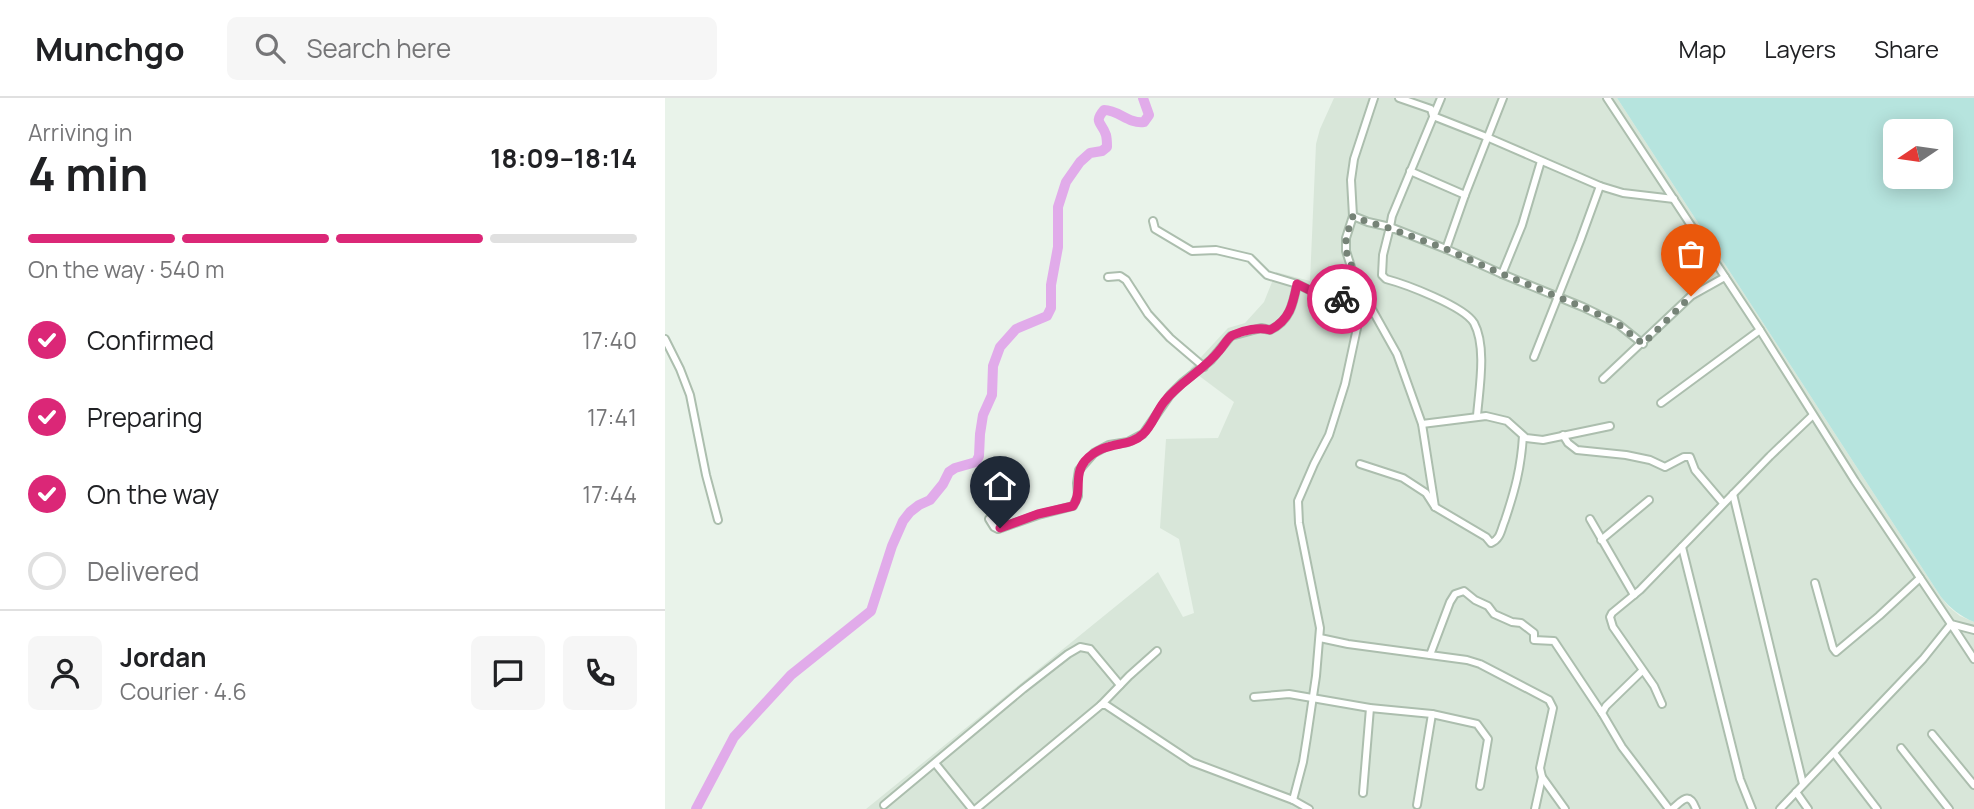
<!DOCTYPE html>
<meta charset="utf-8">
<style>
body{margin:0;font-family:Manrope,sans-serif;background:#f6f6f6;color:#202124;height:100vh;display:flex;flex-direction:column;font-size:26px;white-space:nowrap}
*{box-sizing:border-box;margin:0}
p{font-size:23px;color:#757577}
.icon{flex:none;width:38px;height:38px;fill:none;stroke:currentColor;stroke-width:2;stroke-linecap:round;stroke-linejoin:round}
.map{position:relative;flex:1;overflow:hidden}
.details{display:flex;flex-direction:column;background:#fff;width:665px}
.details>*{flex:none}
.needle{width:46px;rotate:257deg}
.fabs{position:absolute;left:1218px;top:21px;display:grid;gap:14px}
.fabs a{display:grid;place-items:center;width:70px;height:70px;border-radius:10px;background:#fff;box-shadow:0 4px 18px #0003;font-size:35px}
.pin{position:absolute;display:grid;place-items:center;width:60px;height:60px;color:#fff;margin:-72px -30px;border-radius:50% 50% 50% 0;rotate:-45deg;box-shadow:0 0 7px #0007}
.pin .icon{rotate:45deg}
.courier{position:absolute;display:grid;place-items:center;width:70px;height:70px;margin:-35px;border:5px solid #db2777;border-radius:50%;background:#fff;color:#222;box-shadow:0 2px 9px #0007}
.head em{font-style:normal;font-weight:700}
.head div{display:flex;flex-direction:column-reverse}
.head{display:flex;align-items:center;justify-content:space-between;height:119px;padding:0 28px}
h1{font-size:46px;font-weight:700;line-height:52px}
.bar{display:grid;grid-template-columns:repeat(4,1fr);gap:10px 7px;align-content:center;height:84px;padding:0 28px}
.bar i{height:9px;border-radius:5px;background:#e0e0e0}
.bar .current{background:#db2777}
.bar p{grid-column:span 4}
.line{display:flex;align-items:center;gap:18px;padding:0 28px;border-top:2px solid #e0e0e0}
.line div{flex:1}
.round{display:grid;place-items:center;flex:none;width:74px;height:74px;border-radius:10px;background:#f6f6f6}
ol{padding:0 28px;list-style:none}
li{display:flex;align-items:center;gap:21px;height:77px}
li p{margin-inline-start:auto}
li .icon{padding:7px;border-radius:50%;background:#db2777;color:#fff;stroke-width:4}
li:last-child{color:#757577}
li i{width:38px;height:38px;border:4px solid #e0e0e0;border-radius:50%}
header{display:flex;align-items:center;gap:42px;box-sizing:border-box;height:98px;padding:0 35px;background:#fff;border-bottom:2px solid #e0e0e0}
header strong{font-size:33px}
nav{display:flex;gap:38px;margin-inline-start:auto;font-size:24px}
.search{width:490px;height:63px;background:#f6f6f6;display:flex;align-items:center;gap:18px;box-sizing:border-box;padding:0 24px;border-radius:10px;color:#757577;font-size:26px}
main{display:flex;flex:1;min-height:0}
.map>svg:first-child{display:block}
.residential{fill:#d8e6d9}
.green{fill:#b6e4de;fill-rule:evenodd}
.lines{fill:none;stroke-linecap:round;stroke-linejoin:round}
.river{stroke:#e1abea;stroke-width:10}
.minor-casing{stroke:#acbeae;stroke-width:10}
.minor{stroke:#fff;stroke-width:6}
.done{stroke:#768377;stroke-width:7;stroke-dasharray:0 12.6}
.route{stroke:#db2777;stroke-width:9}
</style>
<header>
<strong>Munchgo</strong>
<div class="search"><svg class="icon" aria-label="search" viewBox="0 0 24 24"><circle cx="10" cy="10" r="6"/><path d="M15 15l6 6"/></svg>Search here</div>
<nav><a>Map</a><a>Layers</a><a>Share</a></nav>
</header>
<main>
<section class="details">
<div class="head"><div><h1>4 min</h1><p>Arriving in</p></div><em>18:09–18:14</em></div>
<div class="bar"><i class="current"></i><i class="current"></i><i class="current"></i><i></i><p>On the way · 540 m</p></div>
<ol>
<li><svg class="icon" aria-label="check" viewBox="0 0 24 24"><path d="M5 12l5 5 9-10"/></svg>Confirmed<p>17:40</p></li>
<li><svg class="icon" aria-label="check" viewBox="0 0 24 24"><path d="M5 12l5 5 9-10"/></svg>Preparing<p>17:41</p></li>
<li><svg class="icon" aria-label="check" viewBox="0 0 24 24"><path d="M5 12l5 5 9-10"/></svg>On the way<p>17:44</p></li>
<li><i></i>Delivered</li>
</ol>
<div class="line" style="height:126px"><a class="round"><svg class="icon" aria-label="person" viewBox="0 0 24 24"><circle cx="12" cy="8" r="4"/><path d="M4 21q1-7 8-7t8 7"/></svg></a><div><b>Jordan</b><p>Courier · 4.6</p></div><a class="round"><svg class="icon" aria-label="chat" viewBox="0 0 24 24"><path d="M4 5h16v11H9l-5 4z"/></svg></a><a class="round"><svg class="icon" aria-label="phone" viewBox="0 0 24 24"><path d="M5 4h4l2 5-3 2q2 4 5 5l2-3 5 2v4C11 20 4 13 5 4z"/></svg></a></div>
</section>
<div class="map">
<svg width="1309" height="711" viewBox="0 0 1309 711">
<rect width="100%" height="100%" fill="#e9f3ea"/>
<!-- residential -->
<polygon class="residential" points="669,0 952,0 1276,499 1284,509 1295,518 1309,524 1309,711 201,711 493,474 518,519 529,515 514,441 495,430 501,341 553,340 569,304 525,271 563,230 580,225 599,204 611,174 645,183 651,46 655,31"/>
<!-- green -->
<path class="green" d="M952,0H1309V524C1295,518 1286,511 1276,499ZM1230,33H1276V79H1230Z"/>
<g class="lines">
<!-- river -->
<path class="river" d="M31,711L69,639L126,577L206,513L227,448L238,423L245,414L254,407L265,402L278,386L284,374L290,370L311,364L314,358L315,336L318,317L327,297L328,268L335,249L351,231L382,218L386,210V187L393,149V109L401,84L415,64L425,55L437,53L442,49C442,45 442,41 441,37C437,24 428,25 439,12C454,12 463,26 479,24L484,17L478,0"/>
<defs>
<g id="minor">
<polyline points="709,0 689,61 686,82 688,118 681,140 681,153 690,181 732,256 757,326 770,409"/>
<polyline points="734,0 766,11 768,18 824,40 935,88 958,95 1009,101"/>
<polyline points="942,0 1095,232 1190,383 1286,526 1309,532"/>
<polyline points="745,73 800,97"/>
<polyline points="688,118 703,124 725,129 727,118 776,0"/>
<polyline points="488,123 490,131 527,153 551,152 585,160 602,177 632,186 659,199 667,201 693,199"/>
<polyline points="781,151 800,97 838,0"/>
<polyline points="837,176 857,127 876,63"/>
<polyline points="443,179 455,178 461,182 483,216 505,240 539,269"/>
<polyline points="0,241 15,271 25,297 41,377 53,422"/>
<polyline points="869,259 915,143 935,88"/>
<polyline points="938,281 1026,198 1060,179"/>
<polyline points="996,305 1095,232"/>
<path d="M812,318C814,292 822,249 809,225C799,208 740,186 721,181L717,177L718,157L725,129L781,151L837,176L918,209L953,226L978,246"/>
<polyline points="757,326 821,318 842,323 861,340 878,342 945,328"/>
<polyline points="898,337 903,345 912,352 961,357 985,362 1000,369 1019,359 1025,359 1030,372 1058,405"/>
<path d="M695,366L738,380L761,395L770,409L821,439L826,445C836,441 836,431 840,422C850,392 856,370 858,338"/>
<polyline points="1068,396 1138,686"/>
<path d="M324,421L329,429L333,431L373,417L408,408L413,398L412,385L414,372L429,355L444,347L463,344L478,336L505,297L517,285L546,262L566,238L596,230L605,232C625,223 628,206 632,186"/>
<polyline points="925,421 969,497"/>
<polyline points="936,442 984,402"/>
<polyline points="1017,449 1075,681 1087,711"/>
<polyline points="1150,485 1168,550 1171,554 1214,518 1255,480"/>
<polyline points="655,540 683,546 802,562 815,566 884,602 888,610 875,670 877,679 900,711"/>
<polyline points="765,557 785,504 790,496 799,493 810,502 823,508 829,516 847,524 856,525 869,535 869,542 889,543 937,615"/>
<polyline points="977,573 941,608 937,615 957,649 1004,711"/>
<polyline points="589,599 624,596 705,610 767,616 812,626 823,641 815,688"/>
<polyline points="997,606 989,588 948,529 945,519 947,515 975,492 1105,358 1147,318"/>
<polyline points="436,607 464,578 492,553"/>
<polyline points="1267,636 1309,687"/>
<polyline points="1236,650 1284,711"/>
<polyline points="1169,655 1212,711"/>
<polyline points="270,665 307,711"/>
<polyline points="1131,694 1143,711"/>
<polyline points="698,695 705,610"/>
<polyline points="628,702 638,664 642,639 651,578 655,530 634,425 633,403 649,366 664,337 680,286 692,230 694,188"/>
<polyline points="219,707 358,591 403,556 415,549 425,551 455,587"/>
<polyline points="752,707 767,616"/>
<polyline points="311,711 436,607 441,607 527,664 628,702 644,711"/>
<polyline points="870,711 877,679"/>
<path d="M1007,711C1018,702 1024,693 1031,711"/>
<polyline points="1115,711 1258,561 1286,526 1309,561"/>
</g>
</defs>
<!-- minor casing -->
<use href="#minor" class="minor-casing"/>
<!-- minor -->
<use href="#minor" class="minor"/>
</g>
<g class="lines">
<!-- done -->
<polyline class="done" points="677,201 694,199 694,188 681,153 681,139 688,118 703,124 724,130 781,151 837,176 918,209 953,226 978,246 1026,198"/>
<!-- route -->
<path class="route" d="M335,430L373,416L408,408C418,394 408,377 420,363C440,341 463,351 478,336C487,328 491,314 499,304C514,284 538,273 554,253C559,248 562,240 568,237C579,232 594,229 605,232C625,222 628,206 632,186C647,193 660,202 677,201"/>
</g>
</svg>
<div class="fabs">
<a><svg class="needle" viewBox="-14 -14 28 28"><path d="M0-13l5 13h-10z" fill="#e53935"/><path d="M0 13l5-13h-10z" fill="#757577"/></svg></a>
</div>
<div class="pin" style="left:1026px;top:198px;background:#ea580c"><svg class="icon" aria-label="bag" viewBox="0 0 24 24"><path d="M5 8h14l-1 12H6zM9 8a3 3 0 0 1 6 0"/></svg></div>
<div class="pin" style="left:335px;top:430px;background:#1f2937"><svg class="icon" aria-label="home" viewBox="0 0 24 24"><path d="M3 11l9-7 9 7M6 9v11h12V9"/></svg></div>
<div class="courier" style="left:677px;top:201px"><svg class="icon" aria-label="bike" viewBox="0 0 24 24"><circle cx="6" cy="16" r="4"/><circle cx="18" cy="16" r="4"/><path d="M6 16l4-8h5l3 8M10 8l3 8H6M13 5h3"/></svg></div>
</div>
</main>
